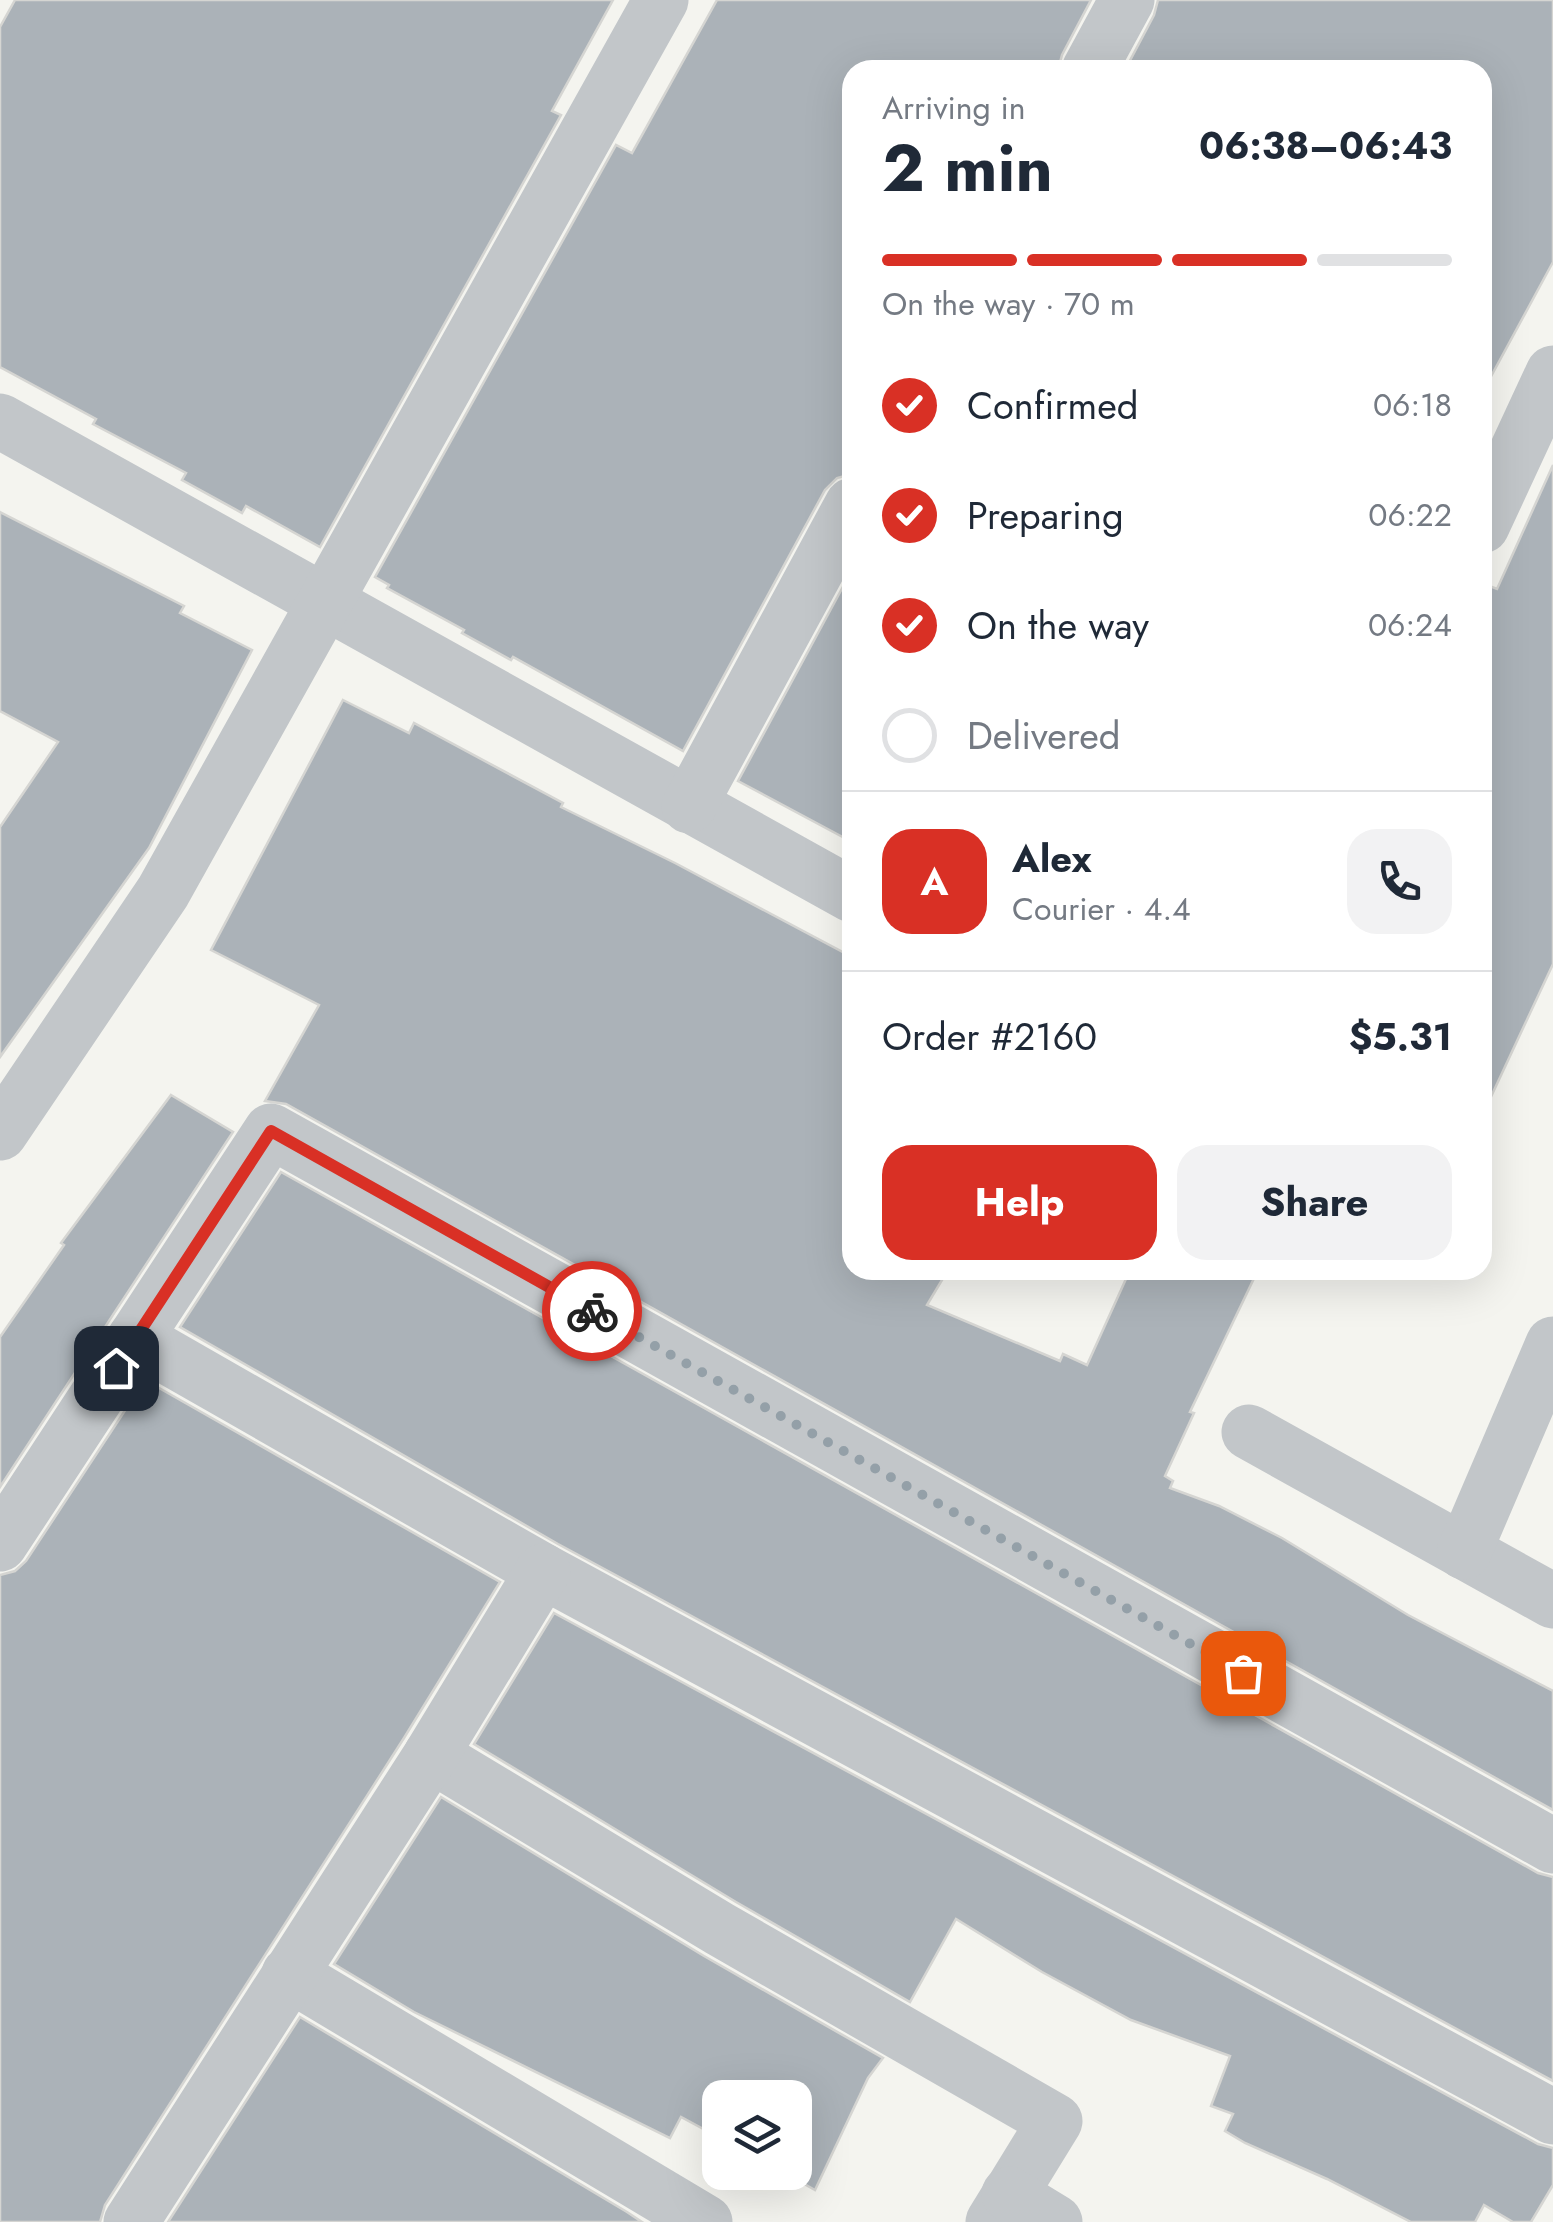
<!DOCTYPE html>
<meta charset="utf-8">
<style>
body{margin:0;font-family:Jost,sans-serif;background:#f2f2f3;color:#1f2937;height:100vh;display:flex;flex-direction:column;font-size:38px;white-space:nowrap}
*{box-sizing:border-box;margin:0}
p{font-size:32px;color:#747a83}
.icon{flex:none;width:55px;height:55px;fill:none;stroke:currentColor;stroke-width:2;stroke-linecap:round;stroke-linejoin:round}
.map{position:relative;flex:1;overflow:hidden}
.details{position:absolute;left:842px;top:60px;width:650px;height:1220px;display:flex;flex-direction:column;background:#fff;border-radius:30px;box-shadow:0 10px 40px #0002}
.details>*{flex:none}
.tools{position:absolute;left:702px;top:2080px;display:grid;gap:20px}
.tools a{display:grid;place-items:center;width:110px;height:110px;border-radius:20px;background:#fff;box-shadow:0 10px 40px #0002;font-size:50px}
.pin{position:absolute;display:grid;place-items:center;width:85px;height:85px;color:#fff;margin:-42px;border-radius:20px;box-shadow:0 5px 15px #0006}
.courier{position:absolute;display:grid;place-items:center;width:100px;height:100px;margin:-50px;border:8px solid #d93025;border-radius:50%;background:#fff;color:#222;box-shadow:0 2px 12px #0007}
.headline em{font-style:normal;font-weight:700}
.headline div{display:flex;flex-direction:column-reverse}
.headline{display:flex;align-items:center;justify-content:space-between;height:170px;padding:0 40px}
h1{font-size:65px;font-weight:700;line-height:75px}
.bar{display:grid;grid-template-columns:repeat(4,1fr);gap:15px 10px;align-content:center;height:120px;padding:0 40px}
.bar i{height:12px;border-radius:8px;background:#e0e1e3}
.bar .selected{background:#d93025}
.bar p{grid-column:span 4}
.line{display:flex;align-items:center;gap:25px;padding:0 40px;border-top:2px solid #e0e1e3}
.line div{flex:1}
.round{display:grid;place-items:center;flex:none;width:105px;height:105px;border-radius:30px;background:#f2f2f3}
ol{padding:0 40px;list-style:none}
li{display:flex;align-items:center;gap:30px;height:110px}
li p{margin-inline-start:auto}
li .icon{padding:10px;border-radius:50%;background:#d93025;color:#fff;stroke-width:4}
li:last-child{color:#747a83}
li i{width:55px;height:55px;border:5px solid #e0e1e3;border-radius:50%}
.cta{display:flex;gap:20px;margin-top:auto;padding:20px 40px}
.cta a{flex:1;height:115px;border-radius:30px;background:#d93025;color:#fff;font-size:40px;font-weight:700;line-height:115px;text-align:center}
.cta a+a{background:#f2f2f3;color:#1f2937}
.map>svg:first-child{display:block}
.building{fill:#abb2b8;stroke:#d5d5d2;stroke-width:2.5}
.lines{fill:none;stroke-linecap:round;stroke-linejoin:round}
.minor{stroke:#c2c6c9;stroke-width:55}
.done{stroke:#94a0a8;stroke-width:10;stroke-dasharray:0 18}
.route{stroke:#d93025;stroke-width:12}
</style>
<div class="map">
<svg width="1553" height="2222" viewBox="0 0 1553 2222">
<rect width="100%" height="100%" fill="#f4f4ef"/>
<!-- building -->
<g class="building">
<polygon points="15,0 613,0 552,111 561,115 320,547 246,506 242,513 182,480 186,473 93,424 96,419 0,367 0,27"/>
<polygon points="717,0 1091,0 1062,55 1058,70 852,70 852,474 837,478 825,490 683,751 513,657 511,660 462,633 464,630 387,588 389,585 375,577 616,145 632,153"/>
<polygon points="1158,0 1553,0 1553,262 1482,393 1482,70 1125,70 1154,15"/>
<polygon points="1553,465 1553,964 1482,1116 1482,583 1497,589"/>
<polygon points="0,512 184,606 180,613 252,650 149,848 0,1057 0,827 58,742 0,711"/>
<polygon points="852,570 852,842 738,781"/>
<polygon points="343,700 409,733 414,723 563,803 561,807 675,863 852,957 852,1270 948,1270 927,1305 1060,1361 1063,1354 1087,1365 1130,1270 1258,1270 1190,1412 1194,1413 1165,1476 1173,1481 1170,1488 1219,1506 1282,1538 1408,1615 1553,1691 1553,1810 286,1104 265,1101 319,1005 211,950"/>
<polygon points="171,1095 233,1132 0,1487 0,1337 64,1245 61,1243"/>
<polygon points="281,1172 1538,1873 1553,1877 1553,2081 558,1544 180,1327"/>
<polygon points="145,1380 500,1582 404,1738 105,2205 100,2222 0,2222 0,1575 15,1571 26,1561"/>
<polygon points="554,1613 1538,2144 1553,2148 1553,2185 1531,2222 1513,2222 1484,2205 1475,2222 1411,2222 1327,2179 1245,2143 1225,2131 1233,2114 1211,2106 1230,2056 1131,2020 1042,1972 956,1919 910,2002 736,1902 474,1744"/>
<polygon points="441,1797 704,1956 883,2058 868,2078 815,2190 783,2172 795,2172 795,2098 720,2098 720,2138 681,2117 670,2138 414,2012 334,1964"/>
<polygon points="300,2017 627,2212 642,2222 168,2222"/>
</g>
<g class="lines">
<!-- minor -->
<g class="minor">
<polyline points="1089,70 1127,0"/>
<polyline points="0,421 852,895"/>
<polyline points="1482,526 1553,373"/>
<polyline points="689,806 852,505"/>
<polyline points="0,1133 163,892 661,0"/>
<polyline points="135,1338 543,1571 1553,2117"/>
<polyline points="1249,1432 1553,1601"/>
<polyline points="0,1544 271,1131 1553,1846"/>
<polyline points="1464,1552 1553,1344"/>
<polyline points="431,1755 720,1929 1055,2121 993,2222"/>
<polyline points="289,1974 705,2222"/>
<polyline points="1009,2194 1055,2222"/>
<polyline points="131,2222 431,1755 543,1571"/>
</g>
</g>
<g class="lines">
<!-- done -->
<polyline class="done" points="592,1311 1243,1673"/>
<!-- route -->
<polyline class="route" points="116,1368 271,1131 592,1311"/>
</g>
</svg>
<div class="tools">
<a><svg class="icon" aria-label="layers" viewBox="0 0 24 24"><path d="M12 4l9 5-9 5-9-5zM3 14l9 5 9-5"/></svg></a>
</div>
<div class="pin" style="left:1243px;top:1673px;background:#ea580c"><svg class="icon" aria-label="bag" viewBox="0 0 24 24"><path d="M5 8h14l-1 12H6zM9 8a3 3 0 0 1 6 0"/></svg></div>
<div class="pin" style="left:116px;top:1368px;background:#1f2937"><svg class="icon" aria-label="home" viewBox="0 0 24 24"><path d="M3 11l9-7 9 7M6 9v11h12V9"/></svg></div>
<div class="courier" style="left:592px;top:1311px"><svg class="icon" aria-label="bike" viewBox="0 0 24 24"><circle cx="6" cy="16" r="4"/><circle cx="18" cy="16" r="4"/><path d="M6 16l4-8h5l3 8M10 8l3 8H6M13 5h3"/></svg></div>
<section class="details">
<div class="headline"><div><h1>2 min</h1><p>Arriving in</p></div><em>06:38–06:43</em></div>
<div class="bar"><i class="selected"></i><i class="selected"></i><i class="selected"></i><i></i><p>On the way · 70 m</p></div>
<ol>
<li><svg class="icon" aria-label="check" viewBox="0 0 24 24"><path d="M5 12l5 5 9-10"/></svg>Confirmed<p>06:18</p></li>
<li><svg class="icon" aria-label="check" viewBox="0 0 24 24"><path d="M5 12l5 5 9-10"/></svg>Preparing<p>06:22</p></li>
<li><svg class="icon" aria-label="check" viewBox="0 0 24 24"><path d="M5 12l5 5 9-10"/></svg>On the way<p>06:24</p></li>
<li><i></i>Delivered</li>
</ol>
<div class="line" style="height:180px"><b class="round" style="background:#d93025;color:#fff">A</b><div><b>Alex</b><p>Courier · 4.4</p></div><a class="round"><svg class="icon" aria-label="phone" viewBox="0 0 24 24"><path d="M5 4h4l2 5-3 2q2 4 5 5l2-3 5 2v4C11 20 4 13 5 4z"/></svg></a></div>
<div class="line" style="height:130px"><div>Order #2160</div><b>$5.31</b></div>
<div class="cta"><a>Help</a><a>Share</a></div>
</section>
</div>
